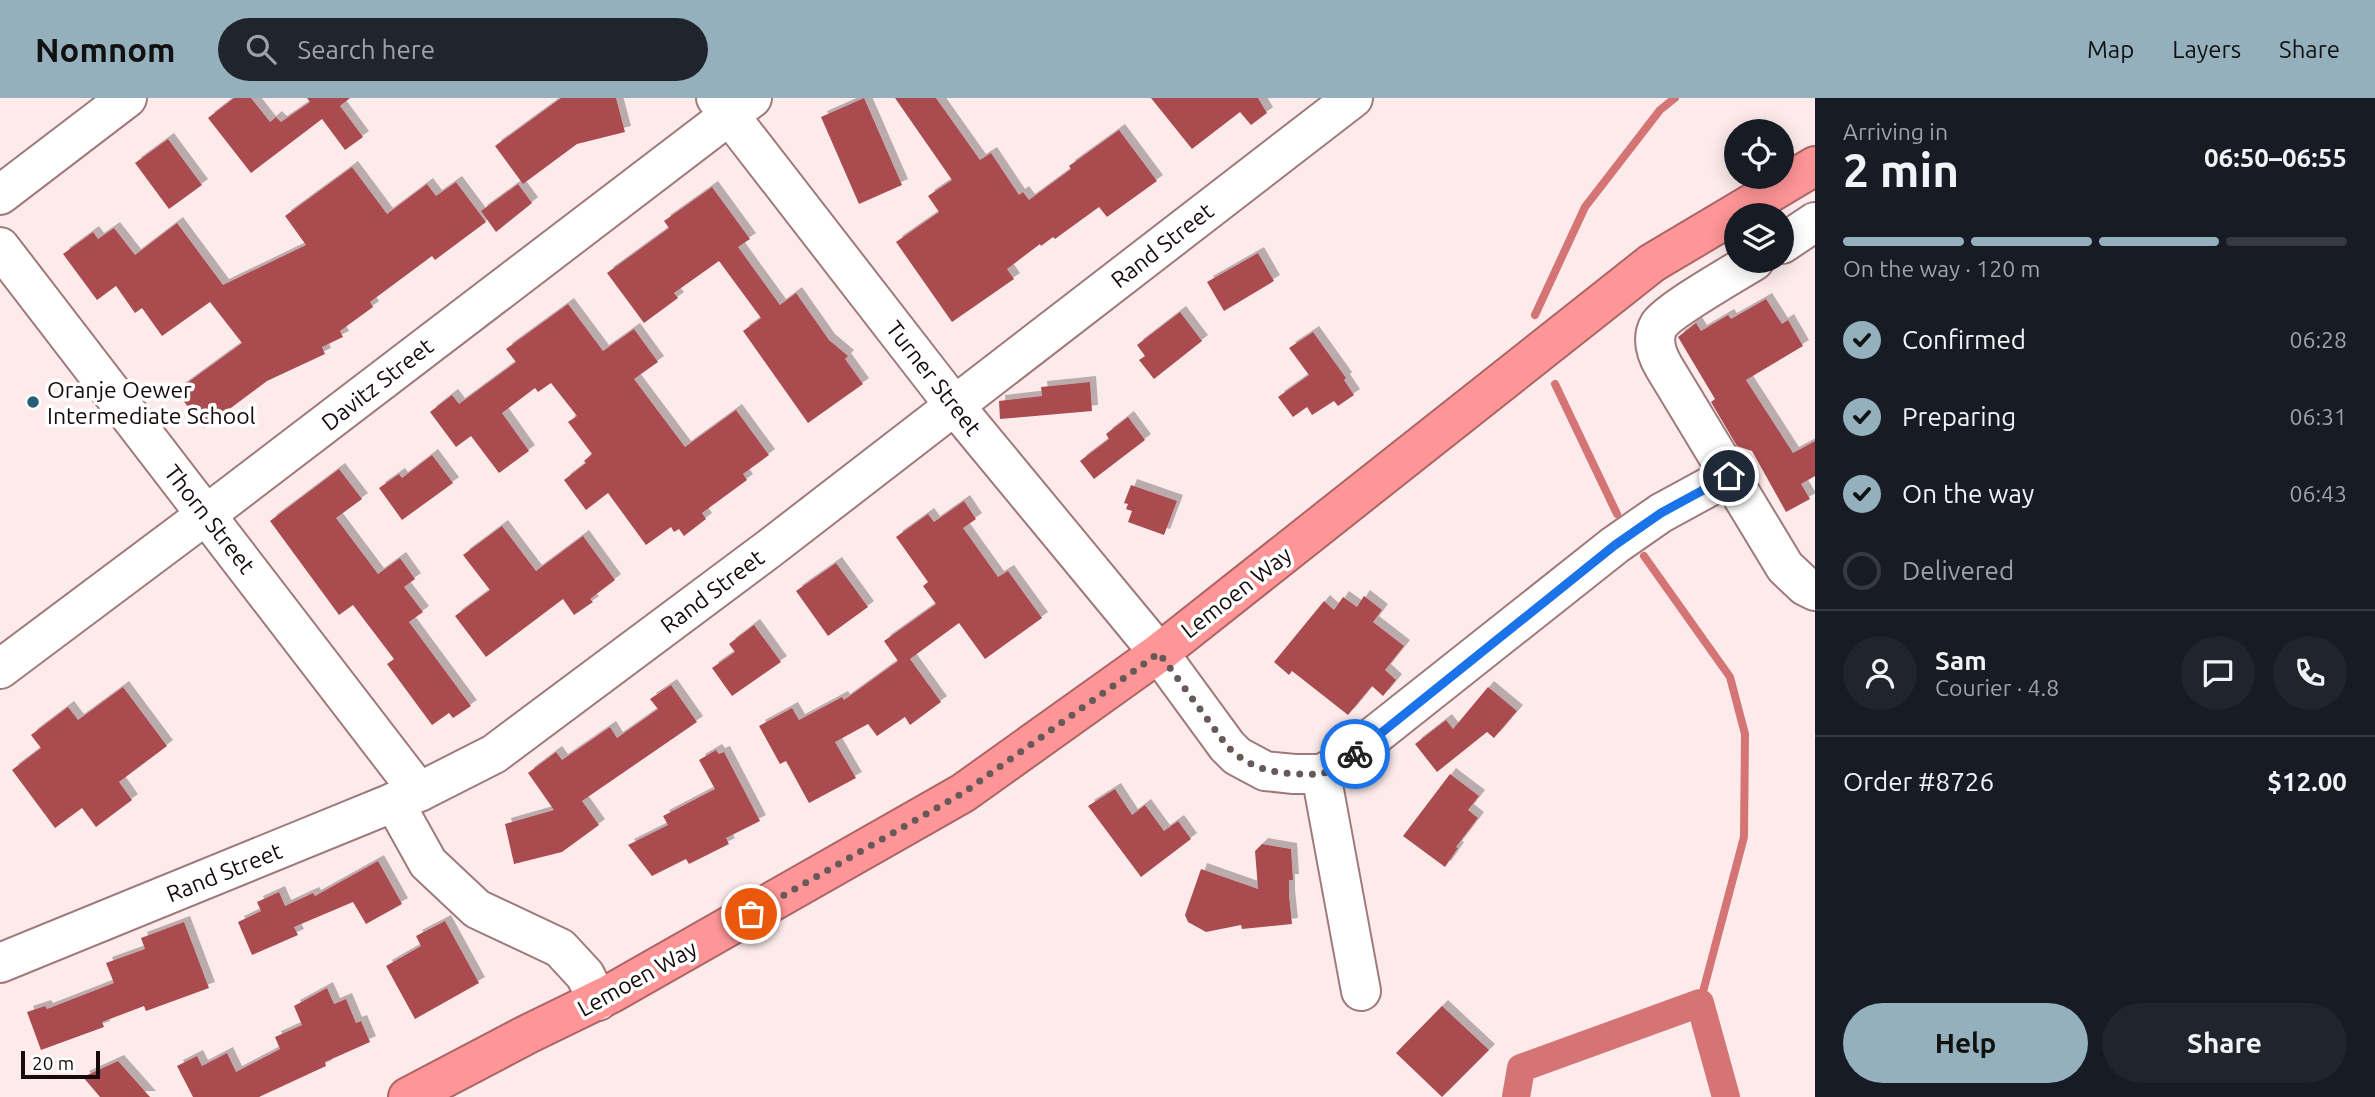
<!DOCTYPE html>
<meta charset="utf-8">
<style>
body{margin:0;font-family:Ubuntu,sans-serif;background:#20242c;color:#f1f3f6;height:100vh;display:flex;flex-direction:column;font-size:26px;white-space:nowrap}
*{box-sizing:border-box;margin:0}
p{font-size:23px;color:#9ea1a6}
.icon{flex:none;width:38px;height:38px;fill:none;stroke:currentColor;stroke-width:2;stroke-linecap:round;stroke-linejoin:round}
.map{position:relative;flex:1;overflow:hidden}
.details{display:flex;flex-direction:column;background:#171b24;width:560px}
.details>*{flex:none}
.controls{position:absolute;left:1724px;top:21px;display:grid;gap:14px}
.controls a{display:grid;place-items:center;width:70px;height:70px;border-radius:50%;background:#171b24;box-shadow:0 4px 18px #0003;font-size:35px}
.scale{position:absolute;left:21px;bottom:18px;width:79px;box-sizing:border-box;padding-left:7px;border:4px solid #170a0a;border-top:0;font-size:19px;line-height:24px;white-space:nowrap;color:#170a0a;-webkit-text-stroke:5px #fff;paint-order:stroke}
.pin{position:absolute;display:grid;place-items:center;width:60px;height:60px;color:#fff;margin:-30px;border:4px solid #fff;border-radius:50%;box-shadow:0 2px 7px #0007}
.courier{position:absolute;display:grid;place-items:center;width:70px;height:70px;margin:-35px;border:5px solid #1a73e8;border-radius:50%;background:#fff;color:#222;box-shadow:0 2px 9px #0007}
.summary em{font-style:normal;font-weight:700}
.summary div{display:flex;flex-direction:column-reverse}
.summary{display:flex;align-items:center;justify-content:space-between;height:119px;padding:0 28px}
h1{font-size:46px;font-weight:700;line-height:52px}
.bar{display:grid;grid-template-columns:repeat(4,1fr);gap:10px 7px;align-content:center;height:84px;padding:0 28px}
.bar i{height:9px;border-radius:5px;background:#363941}
.bar .current{background:#95b0bd}
.bar p{grid-column:span 4}
.line{display:flex;align-items:center;gap:18px;padding:0 28px;border-top:2px solid #363941}
.line div{flex:1}
.round{display:grid;place-items:center;flex:none;width:74px;height:74px;border-radius:37px;background:#20242c}
ol{padding:0 28px;list-style:none}
li{display:flex;align-items:center;gap:21px;height:77px}
li p{margin-inline-start:auto}
li .icon{padding:7px;border-radius:50%;background:#95b0bd;color:#111;stroke-width:4}
li:last-child{color:#9ea1a6}
li i{width:38px;height:38px;border:4px solid #363941;border-radius:50%}
.cta{display:flex;gap:14px;margin-top:auto;padding:14px 28px}
.cta a{flex:1;height:80px;border-radius:42px;background:#95b0bd;color:#111;font-size:28px;font-weight:700;line-height:80px;text-align:center}
.cta a+a{background:#20242c;color:#f1f3f6}
header{display:flex;align-items:center;gap:42px;box-sizing:border-box;height:98px;padding:0 35px;background:#95b0bd;color:#111}
header strong{font-size:33px}
nav{display:flex;gap:38px;margin-inline-start:auto;font-size:24px}
.search{width:490px;height:63px;background:#20242c;display:flex;align-items:center;gap:18px;box-sizing:border-box;padding:0 24px;border-radius:38px;color:#9ea1a6;font-size:26px}
main{display:flex;flex:1;min-height:0}
.map>svg:first-child{display:block}
.lines{fill:none;stroke-linecap:round;stroke-linejoin:round}
.stream{stroke:#d57475;stroke-width:8}
.canal{stroke:#d57475;stroke-width:28}
.building{fill:#a94c50;filter:url(#shadow)}
.minor-casing{stroke:#a07a7a;stroke-width:42}
.highway-casing{stroke:#ad6465;stroke-width:42}
.minor{stroke:#fff;stroke-width:38}
.highway{stroke:#fe9596;stroke-width:38}
.done{stroke:#685959;stroke-width:7;stroke-dasharray:0 12.6}
.route{stroke:#1a73e8;stroke-width:9}
.poi-dot{fill:#255f78;stroke:#fff;stroke-width:2.5}
.labels{text-anchor:middle;dominant-baseline:central;stroke-width:7;stroke-linejoin:round;paint-order:stroke}
.street-label{font-size:23px;fill:#170a0a;stroke:#fff}
.poi-label{font-size:23px;fill:#170a0a;stroke:#fff;text-anchor:start}
</style>
<header>
<strong>Nomnom</strong>
<div class="search"><svg class="icon" aria-label="search" viewBox="0 0 24 24"><circle cx="10" cy="10" r="6"/><path d="M15 15l6 6"/></svg>Search here</div>
<nav><a>Map</a><a>Layers</a><a>Share</a></nav>
</header>
<main>
<div class="map">
<svg width="1815" height="999" viewBox="0 0 1815 999">
<defs>
<filter id="shadow"><feDropShadow dx="6" dy="-6" stdDeviation="0" flood-color="#0004"/></filter>
</defs>
<rect width="100%" height="100%" fill="#fdebeb"/>
<g class="lines">
<!-- stream -->
<g class="stream">
<polyline points="1535,217 1585,109 1660,12 1675,0"/>
<polyline points="1555,286 1617,416"/>
<polyline points="1644,458 1730,579 1745,636 1744,739 1700,905"/>
</g>
<!-- canal -->
<polyline class="canal" points="1516,999 1521,970 1700,905 1726,999"/>
</g>
<!-- building -->
<g class="building">
<polygon points="234,0 251,0 270,24 276,19 281,24 310,4 307,0 350,0 340,8 363,39 345,52 322,21 251,75 208,20"/>
<polygon points="561,0 616,0 625,34 577,46 523,86 495,48"/>
<polygon points="864,0 902,87 859,106 821,19"/>
<polygon points="895,0 936,0 980,62 991,55 1019,97 1023,94 1029,102 1071,71 1069,68 1119,32 1157,83 1107,119 1099,109 1055,141 1053,139 1041,148 1040,146 1007,171 1014,181 952,224 896,144 939,114 928,98 952,82"/>
<polygon points="1151,0 1258,0 1267,15 1251,27 1240,14 1192,51"/>
<polygon points="168,41 202,87 169,111 135,65"/>
<polygon points="352,69 387,116 427,86 436,98 456,84 486,124 435,162 432,158 370,204 373,209 340,233 343,239 322,249 325,256 267,283 204,330 176,293 242,245 210,204 162,238 142,210 135,215 116,188 97,202 63,156 93,134 98,141 114,130 135,157 177,125 223,187 306,147 285,118"/>
<polygon points="518,86 532,105 496,134 481,113"/>
<polygon points="712,89 750,141 738,149 780,207 796,195 829,242 848,258 845,261 863,286 808,325 743,233 761,220 719,163 674,195 678,200 644,225 607,175 669,130 664,123"/>
<polygon points="1258,155 1274,183 1224,213 1207,184"/>
<polygon points="1766,201 1782,226 1788,222 1803,248 1746,282 1793,355 1815,343 1815,378 1801,386 1810,401 1786,414 1752,353 1737,348 1711,304 1715,301 1678,239 1696,225 1701,233 1728,217 1731,221"/>
<polygon points="568,206 603,253 634,231 658,264 634,281 685,349 736,312 769,357 743,376 747,382 702,415 706,421 684,438 679,431 674,434 671,429 646,447 608,395 586,412 564,382 586,365 584,363 592,356 568,324 577,318 551,285 538,294 535,290 502,315 529,353 499,375 471,338 456,349 430,314 452,297 459,306 516,264 506,251"/>
<polygon points="1180,214 1202,243 1154,281 1139,262 1145,258 1137,247"/>
<polygon points="1313,234 1346,280 1344,282 1354,297 1338,308 1334,303 1312,317 1307,309 1293,319 1278,299 1309,277 1289,250"/>
<polygon points="1090,284 1092,313 1000,321 999,303 1042,298 1041,289"/>
<polygon points="1128,319 1145,342 1094,381 1080,363 1109,341 1106,336"/>
<polygon points="432,357 453,385 402,422 379,390 399,376 402,380"/>
<polygon points="339,371 362,401 336,420 378,476 400,460 415,481 404,489 423,514 409,524 471,608 453,620 449,615 432,627 387,566 394,561 353,507 339,517 270,423"/>
<polygon points="1131,387 1177,403 1164,437 1128,424 1132,413 1126,411 1128,406 1124,405"/>
<polygon points="964,403 976,421 963,430 998,479 1008,473 1042,520 985,561 959,525 910,561 941,604 910,627 905,619 877,638 868,626 835,644 856,680 809,705 786,663 780,666 759,628 792,610 799,622 842,599 844,602 898,563 884,543 936,506 923,488 928,484 896,439 928,416 934,424"/>
<polygon points="502,428 536,473 583,438 615,482 590,501 593,504 574,517 563,501 486,559 455,518 490,492 463,457"/>
<polygon points="836,465 868,509 828,538 796,493"/>
<polygon points="1364,498 1382,512 1373,524 1404,548 1385,572 1396,582 1383,598 1372,588 1348,617 1292,573 1289,577 1274,564 1324,503 1334,512 1343,499 1357,509"/>
<polygon points="754,527 781,564 732,598 712,570 735,554 729,546"/>
<polygon points="671,587 697,624 582,703 599,727 562,754 514,766 505,726 554,712 528,675 556,654 562,662 610,629 617,640 658,611 650,601"/>
<polygon points="123,589 167,648 119,684 132,702 96,729 82,710 55,730 12,672 41,650 31,637 68,609 78,622"/>
<polygon points="1488,589 1517,613 1494,640 1487,634 1437,674 1415,646 1446,622 1453,631"/>
<polygon points="716,652 719,656 724,654 760,723 726,740 729,746 689,766 686,761 652,778 628,747 668,727 663,718 715,691 699,662"/>
<polygon points="1450,676 1479,698 1468,712 1478,720 1456,749 1458,750 1445,769 1403,738"/>
<polygon points="1115,691 1132,717 1145,707 1164,733 1178,723 1191,741 1141,779 1088,708"/>
<polygon points="1262,746 1291,751 1293,782 1289,782 1289,798 1292,826 1242,831 1241,827 1206,834 1188,824 1185,817 1201,771 1258,791 1255,753"/>
<polygon points="378,763 402,806 366,826 353,804 294,829 298,837 252,857 238,824 261,813 257,804 279,794 285,808 313,795 315,798"/>
<polygon points="445,823 479,885 415,921 386,868 421,848 416,838"/>
<polygon points="184,824 209,890 146,913 144,908 102,924 104,929 41,952 27,914 45,908 47,911 114,885 106,865 145,851 141,840"/>
<polygon points="327,890 334,906 346,901 356,925 361,923 370,944 325,964 326,968 259,999 193,999 177,968 197,958 202,968 227,955 236,974 280,951 275,939 302,927 294,908"/>
<polygon points="1442,908 1489,952 1442,999 1396,955"/>
<polygon points="118,963 150,999 100,999 83,979"/>
</g>
<g class="lines">
<defs>
<g id="minor">
<polyline points="716,0 954,307 1159,555 1227,648 1237,658 1265,673 1294,676 1321,676 1335,669 1615,447 1661,415 1729,378"/>
<polyline points="0,97 127,0"/>
<polyline points="1782,146 1815,124"/>
<polyline points="0,149 419,694"/>
<path d="M1754,163C1735,175 1669,212 1659,227C1651,241 1657,257 1664,269L1785,469L1805,488L1815,493"/>
<polyline points="0,571 207,416 752,0"/>
<polyline points="1321,676 1361,893"/>
<polyline points="394,704 428,765 477,811 560,850 585,877 598,903"/>
<polyline points="0,865 419,694 494,656 770,450 1353,0"/>
</g>
<polyline id="highway" points="408,999 528,936 610,896 963,695 1159,555 1652,165 1815,68"/>
</defs>
<!-- minor casing -->
<use href="#minor" class="minor-casing"/>
<!-- highway casing -->
<use href="#highway" class="highway-casing"/>
<!-- minor -->
<use href="#minor" class="minor"/>
<!-- highway -->
<use href="#highway" class="highway"/>
</g>
<g class="lines">
<!-- done -->
<path class="done" d="M751,816L963,695L1159,555L1227,648C1248,670 1274,676 1304,676C1309,676 1316,677 1321,676C1333,673 1345,663 1355,656"/>
<!-- route -->
<polyline class="route" points="1355,656 1615,447 1661,415 1729,378"/>
</g>
<!-- markers -->
<circle class="poi-dot" cx="33" cy="304" r="7"/>
<g class="labels">
<!-- street labels -->
<g class="street-label">
<text transform="translate(1162 147) rotate(-38)">Rand Street</text>
<text transform="translate(934 280) rotate(52)">Turner Street</text>
<text transform="translate(377 286) rotate(-38)">Davitz Street</text>
<text transform="translate(210 421) rotate(52)">Thorn Street</text>
<text transform="translate(712 493) rotate(-37)">Rand Street</text>
<text transform="translate(1236 494) rotate(-38)">Lemoen Way</text>
<text transform="translate(224 774) rotate(-22)">Rand Street</text>
<text transform="translate(637 880) rotate(-29)">Lemoen Way</text>
</g>
<!-- poi labels -->
<g class="poi-label">
<text x="47" y="291">Oranje Oewer<tspan x="47" dy="26">Intermediate School</tspan></text>
</g>
</g>
</svg>
<div class="controls">
<a><svg class="icon" aria-label="locate" viewBox="0 0 24 24"><circle cx="12" cy="12" r="6"/><path d="M12 2v4M12 18v4M2 12h4M18 12h4"/></svg></a>
<a><svg class="icon" aria-label="layers" viewBox="0 0 24 24"><path d="M12 4l9 5-9 5-9-5zM3 14l9 5 9-5"/></svg></a>
</div>
<div class="scale">20 m</div>
<div class="pin" style="left:751px;top:816px;background:#ea580c"><svg class="icon" aria-label="bag" viewBox="0 0 24 24"><path d="M5 8h14l-1 12H6zM9 8a3 3 0 0 1 6 0"/></svg></div>
<div class="pin" style="left:1729px;top:378px;background:#1f2937"><svg class="icon" aria-label="home" viewBox="0 0 24 24"><path d="M3 11l9-7 9 7M6 9v11h12V9"/></svg></div>
<div class="courier" style="left:1355px;top:656px"><svg class="icon" aria-label="bike" viewBox="0 0 24 24"><circle cx="6" cy="16" r="4"/><circle cx="18" cy="16" r="4"/><path d="M6 16l4-8h5l3 8M10 8l3 8H6M13 5h3"/></svg></div>
</div>
<section class="details">
<div class="summary"><div><h1>2 min</h1><p>Arriving in</p></div><em>06:50–06:55</em></div>
<div class="bar"><i class="current"></i><i class="current"></i><i class="current"></i><i></i><p>On the way · 120 m</p></div>
<ol>
<li><svg class="icon" aria-label="check" viewBox="0 0 24 24"><path d="M5 12l5 5 9-10"/></svg>Confirmed<p>06:28</p></li>
<li><svg class="icon" aria-label="check" viewBox="0 0 24 24"><path d="M5 12l5 5 9-10"/></svg>Preparing<p>06:31</p></li>
<li><svg class="icon" aria-label="check" viewBox="0 0 24 24"><path d="M5 12l5 5 9-10"/></svg>On the way<p>06:43</p></li>
<li><i></i>Delivered</li>
</ol>
<div class="line" style="height:126px"><a class="round"><svg class="icon" aria-label="person" viewBox="0 0 24 24"><circle cx="12" cy="8" r="4"/><path d="M4 21q1-7 8-7t8 7"/></svg></a><div><b>Sam</b><p>Courier · 4.8</p></div><a class="round"><svg class="icon" aria-label="chat" viewBox="0 0 24 24"><path d="M4 5h16v11H9l-5 4z"/></svg></a><a class="round"><svg class="icon" aria-label="phone" viewBox="0 0 24 24"><path d="M5 4h4l2 5-3 2q2 4 5 5l2-3 5 2v4C11 20 4 13 5 4z"/></svg></a></div>
<div class="line" style="height:91px"><div>Order #8726</div><b>$12.00</b></div>
<div class="cta"><a>Help</a><a>Share</a></div>
</section>
</main>
